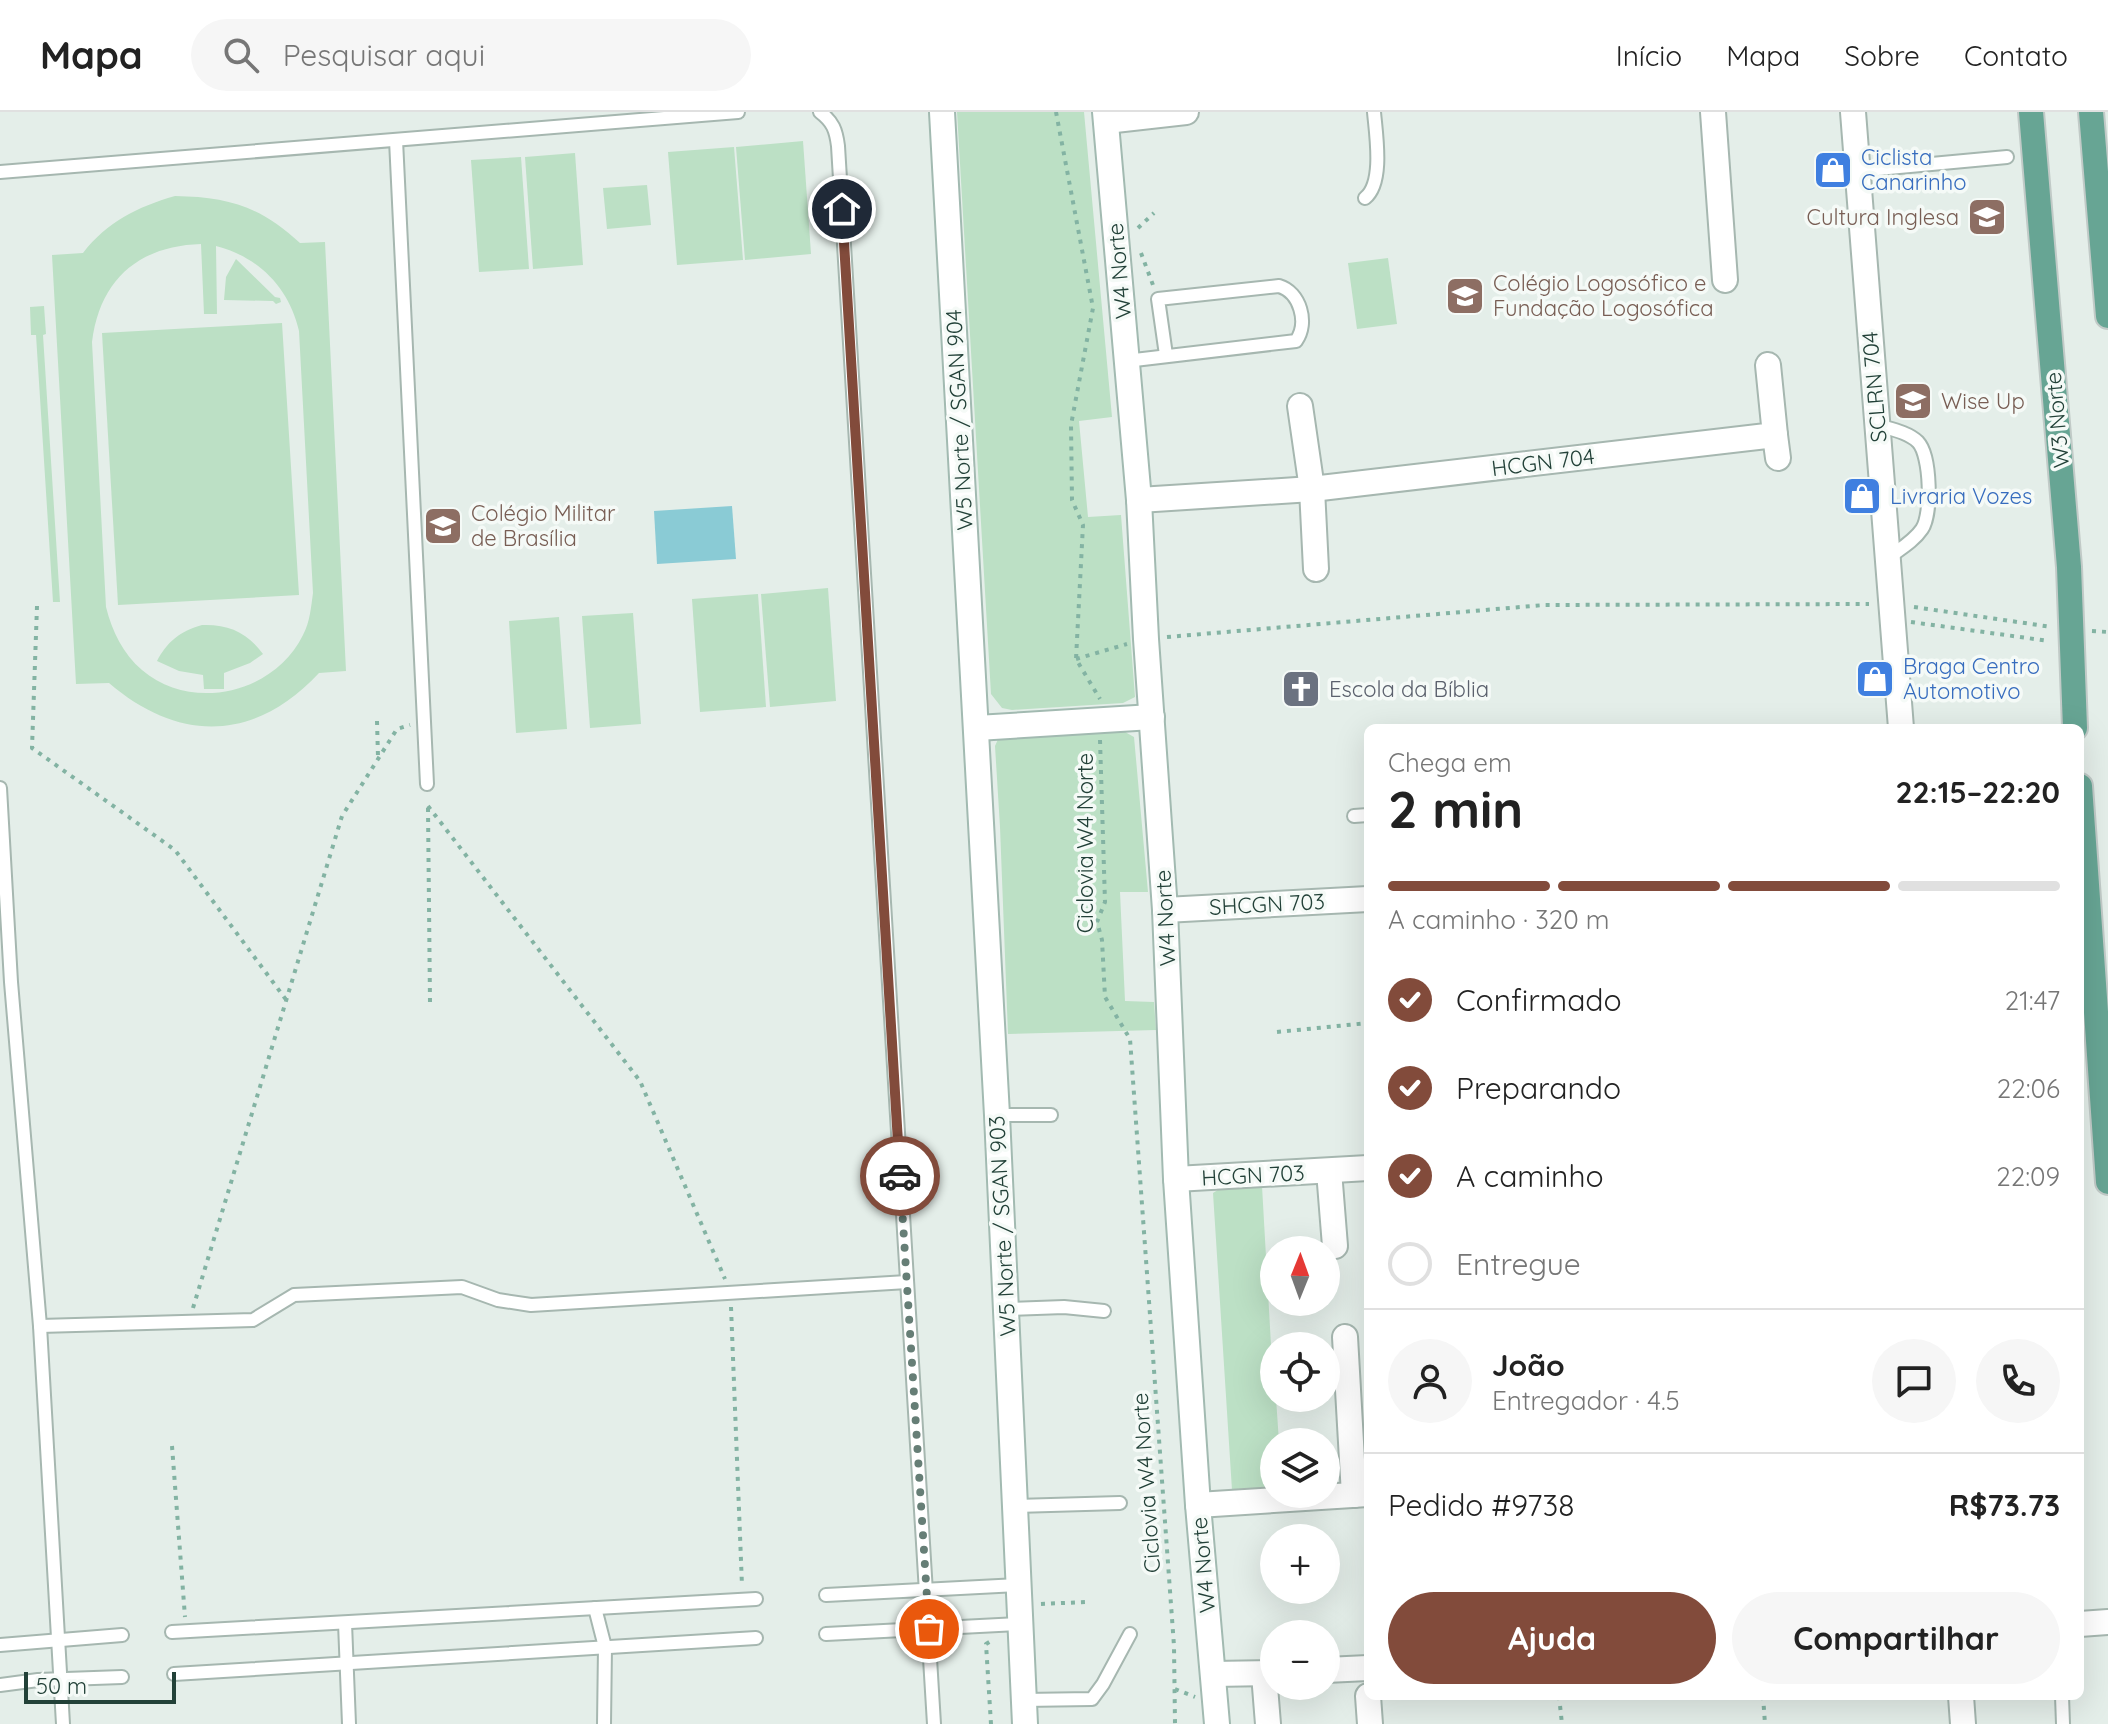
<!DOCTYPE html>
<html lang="pt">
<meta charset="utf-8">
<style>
body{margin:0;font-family:Quicksand,sans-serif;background:#f6f6f6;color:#222;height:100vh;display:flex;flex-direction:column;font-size:30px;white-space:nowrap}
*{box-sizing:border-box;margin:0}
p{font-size:26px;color:#767676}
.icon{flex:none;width:44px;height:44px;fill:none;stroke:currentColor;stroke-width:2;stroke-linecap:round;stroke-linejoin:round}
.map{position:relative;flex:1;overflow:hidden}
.details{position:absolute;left:1364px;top:612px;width:720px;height:976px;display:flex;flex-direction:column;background:#fff;border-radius:12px;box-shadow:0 8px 32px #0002}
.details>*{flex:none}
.needle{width:52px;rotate:1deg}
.tools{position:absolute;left:1260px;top:1124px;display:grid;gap:16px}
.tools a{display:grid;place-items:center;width:80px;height:80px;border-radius:50%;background:#fff;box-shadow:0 8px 32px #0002;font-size:40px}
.scale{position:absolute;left:24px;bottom:20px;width:152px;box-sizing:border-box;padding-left:8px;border:4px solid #224138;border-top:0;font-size:22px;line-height:28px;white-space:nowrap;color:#224138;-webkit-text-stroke:6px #f5faf7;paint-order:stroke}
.pin{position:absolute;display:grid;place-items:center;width:68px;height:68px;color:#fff;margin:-34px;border:4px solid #fff;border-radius:50%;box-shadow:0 2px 8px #0007}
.courier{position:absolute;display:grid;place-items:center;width:80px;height:80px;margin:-40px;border:6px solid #824b3b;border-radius:50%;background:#fff;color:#222;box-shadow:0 2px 10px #0007}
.overview em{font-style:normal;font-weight:800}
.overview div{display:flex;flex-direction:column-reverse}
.overview{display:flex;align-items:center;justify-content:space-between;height:136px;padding:0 24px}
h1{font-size:52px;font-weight:800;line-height:60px}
.bar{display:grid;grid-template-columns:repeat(4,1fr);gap:12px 8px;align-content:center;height:96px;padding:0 24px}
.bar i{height:10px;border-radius:6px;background:#e0e0e0}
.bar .active{background:#824b3b}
.bar p{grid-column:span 4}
.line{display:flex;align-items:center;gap:20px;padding:0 24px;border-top:2px solid #e0e0e0}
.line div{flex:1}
.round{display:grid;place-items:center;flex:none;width:84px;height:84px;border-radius:42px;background:#f6f6f6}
ol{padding:0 24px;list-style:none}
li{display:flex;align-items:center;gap:24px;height:88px}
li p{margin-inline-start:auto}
li .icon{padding:8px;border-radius:50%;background:#824b3b;color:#fff;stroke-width:4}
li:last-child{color:#767676}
li i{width:44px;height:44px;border:4px solid #e0e0e0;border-radius:50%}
.action{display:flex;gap:16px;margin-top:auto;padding:16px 24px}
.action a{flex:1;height:92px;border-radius:48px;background:#824b3b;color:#fff;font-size:32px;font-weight:800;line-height:92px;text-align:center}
.action a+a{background:#f6f6f6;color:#222}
header{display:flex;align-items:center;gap:48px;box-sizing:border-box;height:112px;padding:0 40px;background:#fff;border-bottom:2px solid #e0e0e0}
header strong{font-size:38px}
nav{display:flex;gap:44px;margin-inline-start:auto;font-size:28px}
.search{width:560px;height:72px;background:#f6f6f6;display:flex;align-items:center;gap:20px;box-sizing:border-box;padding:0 28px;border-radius:44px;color:#767676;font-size:30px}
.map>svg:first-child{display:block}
.green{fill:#bce0c5;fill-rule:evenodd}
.water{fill:#8acbd5}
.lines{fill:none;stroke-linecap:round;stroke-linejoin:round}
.service-casing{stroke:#a6b7b0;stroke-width:16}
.minor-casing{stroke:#a6b7b0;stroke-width:28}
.tertiary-casing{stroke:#a6b7b0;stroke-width:28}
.secondary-casing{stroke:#a2bab1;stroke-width:28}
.primary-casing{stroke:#c1cac7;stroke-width:28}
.path{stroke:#83b3a3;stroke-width:4;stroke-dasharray:4 6;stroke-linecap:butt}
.service{stroke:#fff;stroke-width:12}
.minor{stroke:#fff;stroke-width:24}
.tertiary{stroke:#fff;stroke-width:24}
.secondary{stroke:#fff;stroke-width:24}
.primary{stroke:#67a594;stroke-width:24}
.done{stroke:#667e76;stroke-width:8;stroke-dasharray:0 14.4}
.route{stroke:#824b3b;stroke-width:10}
.labels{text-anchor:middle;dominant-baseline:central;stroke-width:7;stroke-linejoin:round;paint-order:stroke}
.shop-label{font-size:22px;fill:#366cbe;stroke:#f5faf7;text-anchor:start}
.education-label{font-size:22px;fill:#785e54;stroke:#f5faf7;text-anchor:start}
.street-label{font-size:22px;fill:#224138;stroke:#f5faf7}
.worship-label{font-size:22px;fill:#5b616d;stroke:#f5faf7;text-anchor:start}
</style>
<header>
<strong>Mapa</strong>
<div class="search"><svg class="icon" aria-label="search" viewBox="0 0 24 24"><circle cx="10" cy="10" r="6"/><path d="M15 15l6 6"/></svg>Pesquisar aqui</div>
<nav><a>Início</a><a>Mapa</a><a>Sobre</a><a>Contato</a></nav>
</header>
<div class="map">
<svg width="2108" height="1612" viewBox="0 0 2108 1612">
<rect width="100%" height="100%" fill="#e4eee9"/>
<!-- green -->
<g class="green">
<polygon points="957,0 1084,0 1112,305 1079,309 1088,405 1121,403 1135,585 1123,591 1012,598 1002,596 991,582"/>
<polygon points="803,29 811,142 745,148 736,35"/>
<polygon points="734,35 743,148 677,153 668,40"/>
<polygon points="575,41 583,153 533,157 525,45"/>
<polygon points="521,45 529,157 479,160 471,48"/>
<polygon points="647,73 651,113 607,117 603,76"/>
<path d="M175,84C228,85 260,94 300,131L325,130L346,559L319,561C255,630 179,631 109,571L76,572L52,143L83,141C107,110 137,95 175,84ZM201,132L204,202H217L216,134C259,145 289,176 299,219L313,481C311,495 310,510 303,523C275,581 192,601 142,558C123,542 112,519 106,495L92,230C100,167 139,134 201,132Z"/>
<polygon points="1388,146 1397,212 1357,217 1348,151"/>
<polygon points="236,147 275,185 280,186 281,190 276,192 273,189 224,188 226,165"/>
<polygon points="44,194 46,222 43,223 60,490 53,490 36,223 31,223 30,195"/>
<polygon points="282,211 299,483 118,493 102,221"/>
<polygon points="828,476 836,589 770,595 761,482"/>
<polygon points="758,482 766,595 700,600 692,487"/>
<polygon points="633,501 641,612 590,616 582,504"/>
<polygon points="559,505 567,617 516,621 509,509"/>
<path d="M202,513C228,512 247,520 263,542L250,551L224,561V577H204L203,563L179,559L157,549C167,530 180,519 202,513Z"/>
<polygon points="1118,616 1134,625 1148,780 1120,780 1125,889 1154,890 1156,918 1008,922 1000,715 995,634 999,625"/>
<polygon points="1262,1074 1274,1286 1276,1286 1279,1330 1274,1330 1274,1376 1232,1378 1213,1081 1221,1076"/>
</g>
<!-- water -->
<polygon class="water" points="732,394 736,447 657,452 654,399"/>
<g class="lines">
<defs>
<g id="service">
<path d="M820,0C833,10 836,18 838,34L934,1612"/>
<polyline points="396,28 427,672"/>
<polyline points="1856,59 2007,45"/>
<polyline points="0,60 738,0"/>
<path d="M1365,86C1384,71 1376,23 1374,0"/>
<path d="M1126,249L1296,229C1309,211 1300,180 1279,174L1158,187L1166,243"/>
<path d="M1877,313C1890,317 1908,320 1918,330C1931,344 1932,402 1922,417C1914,429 1900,437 1888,446"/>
<polyline points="0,676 11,870 40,1214 63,1612"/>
<polyline points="1354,704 1368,703"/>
<polyline points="997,1003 1051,1003"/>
<polyline points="1006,1197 1064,1195 1104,1199"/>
<polyline points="40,1214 253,1208 294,1183 462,1175 498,1188 531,1193 907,1170"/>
<polyline points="1014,1394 1120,1391"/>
<polyline points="826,1483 1018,1473"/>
<polyline points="595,1496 605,1535 604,1612"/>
<polyline points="345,1511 349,1612"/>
<polyline points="172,1520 756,1487"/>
<polyline points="826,1522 1020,1512"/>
<polyline points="0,1533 122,1523"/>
<polyline points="174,1562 756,1526"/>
<polyline points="0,1573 38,1568 122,1565"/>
<polyline points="2062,1584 2063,1612"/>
<polyline points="1023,1588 1092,1587 1103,1572 1130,1522"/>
</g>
<g id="minor">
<polyline points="1713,0 1725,168"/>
<polyline points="1106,9 1186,0"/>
<polyline points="1300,294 1312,377 1316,457"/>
<polyline points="1775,323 1778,346"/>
<polyline points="1139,388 1312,377 1775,323 1768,253"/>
<polyline points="1165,798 1368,787"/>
<polyline points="1329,1059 1335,1134"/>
<polyline points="1176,1067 1368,1056"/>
<polyline points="1345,1225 1354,1383"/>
<polyline points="1198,1393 1368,1382"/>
</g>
<g id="tertiary">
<polyline points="1853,0 1901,616"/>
<polyline points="2080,1512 2108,1510"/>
<polyline points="1326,1558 1368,1556"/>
<polyline points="1213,1562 1274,1561"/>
<polyline points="1264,1562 1268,1612"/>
<polyline points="1368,1584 1370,1612"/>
<polyline points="1961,1584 1963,1612"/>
</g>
<g id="secondary">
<polyline points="942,0 997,1003 1025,1612"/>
<polyline points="1105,0 1139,388 1146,527 1165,798 1176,1067 1198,1393 1217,1612"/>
<polyline points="977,616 1152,605"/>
</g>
<g id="primary">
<polyline points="2031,0 2069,455 2075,616"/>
<polyline points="2091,0 2108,204"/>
<polyline points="2080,674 2108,1070"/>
</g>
</defs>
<!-- service casing -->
<use href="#service" class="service-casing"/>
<!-- minor casing -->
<use href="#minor" class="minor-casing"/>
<!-- tertiary casing -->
<use href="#tertiary" class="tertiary-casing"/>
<!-- secondary casing -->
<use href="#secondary" class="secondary-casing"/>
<!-- primary casing -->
<use href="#primary" class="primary-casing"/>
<!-- path -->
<g class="path">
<polyline points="1056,0 1093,196 1071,313 1072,388 1083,413 1076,547 1100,587"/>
<polyline points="1138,116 1154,101"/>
<polyline points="1141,141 1153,173"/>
<polyline points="37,494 32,636 175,738 287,889"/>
<polyline points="1914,495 2052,515"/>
<polyline points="1911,510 2049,529"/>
<polyline points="2092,519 2108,520"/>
<polyline points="1167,525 1544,493 1869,492"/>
<polyline points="1076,547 1127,532"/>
<polyline points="377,609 378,645"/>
<polyline points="1100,628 1105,790 1097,810 1102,828 1105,885 1130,927 1174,1534 1175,1612"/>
<polyline points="428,694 640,969 725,1167"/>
<polyline points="428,696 430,890"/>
<polyline points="1277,920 1368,911"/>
<polyline points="731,1195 742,1474"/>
<polyline points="193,1196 342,704 397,617 410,613"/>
<polyline points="172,1334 185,1505"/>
<polyline points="1041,1492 1085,1490"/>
<polyline points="1175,1577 1195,1585"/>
<polyline points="1559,1584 1562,1612"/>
<polyline points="1763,1584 1765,1612"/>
<polyline points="991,1612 986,1532 991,1529"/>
</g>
<!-- service -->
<use href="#service" class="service"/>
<!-- minor -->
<use href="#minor" class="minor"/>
<!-- tertiary -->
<use href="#tertiary" class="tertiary"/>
<!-- secondary -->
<use href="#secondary" class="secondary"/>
<!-- primary -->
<use href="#primary" class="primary"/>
</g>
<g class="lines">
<!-- done -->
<polyline class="done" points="900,1064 929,1517"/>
<!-- route -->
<polyline class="route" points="842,97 900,1064"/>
</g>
<!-- icons -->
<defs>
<symbol id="shop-square" viewBox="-11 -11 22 22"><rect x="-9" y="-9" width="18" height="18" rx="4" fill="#3f7fe0" stroke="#f5faf7"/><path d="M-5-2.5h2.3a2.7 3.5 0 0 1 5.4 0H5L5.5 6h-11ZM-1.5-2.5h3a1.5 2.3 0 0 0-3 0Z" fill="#fff"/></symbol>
<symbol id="school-square" viewBox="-11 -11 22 22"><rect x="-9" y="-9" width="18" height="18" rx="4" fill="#8d6e63" stroke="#f5faf7"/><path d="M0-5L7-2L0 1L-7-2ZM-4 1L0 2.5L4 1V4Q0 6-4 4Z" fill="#fff"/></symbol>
<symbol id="church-square" viewBox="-11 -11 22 22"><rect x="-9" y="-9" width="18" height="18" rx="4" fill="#6b7280" stroke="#f5faf7"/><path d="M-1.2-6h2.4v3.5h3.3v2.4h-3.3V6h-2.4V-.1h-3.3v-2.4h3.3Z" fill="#fff"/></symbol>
</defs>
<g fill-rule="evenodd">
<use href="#shop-square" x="1811" y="36" width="44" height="44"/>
<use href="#school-square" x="1965" y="83" width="44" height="44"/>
<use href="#school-square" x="1443" y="162" width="44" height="44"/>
<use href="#school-square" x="1891" y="267" width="44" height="44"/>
<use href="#shop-square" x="1840" y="362" width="44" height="44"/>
<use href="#school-square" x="421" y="392" width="44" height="44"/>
<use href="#shop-square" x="1853" y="545" width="44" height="44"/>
<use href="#church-square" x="1279" y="555" width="44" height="44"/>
</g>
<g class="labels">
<!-- shop labels -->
<g class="shop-label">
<text x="1861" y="45">Ciclista<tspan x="1861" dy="25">Canarinho</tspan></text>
<text x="1890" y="384">Livraria Vozes</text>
<text x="1903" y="554">Braga Centro<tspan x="1903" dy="25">Automotivo</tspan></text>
</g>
<!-- education labels -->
<g class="education-label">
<text x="1959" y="105" text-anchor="end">Cultura Inglesa</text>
<text x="1493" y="171">Colégio Logosófico e<tspan x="1493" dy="25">Fundação Logosófica</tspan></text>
<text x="1941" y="289">Wise Up</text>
<text x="471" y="401">Colégio Militar<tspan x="471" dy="25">de Brasília</tspan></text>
</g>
<!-- street labels -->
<g class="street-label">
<text transform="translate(1119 159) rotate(-95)">W4 Norte</text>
<text transform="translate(1874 275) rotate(-95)">SCLRN 704</text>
<text transform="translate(959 308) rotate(-93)">W5 Norte / SGAN 904</text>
<text transform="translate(2057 308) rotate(-95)">W3 Norte</text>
<text transform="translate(1543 350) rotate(-7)">HCGN 704</text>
<text transform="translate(1085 731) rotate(-90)">Ciclovia W4 Norte</text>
<text transform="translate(1267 792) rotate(-3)">SHCGN 703</text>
<text transform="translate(1165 806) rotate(-93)">W4 Norte</text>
<text transform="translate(1253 1063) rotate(-3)">HCGN 703</text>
<text transform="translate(1002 1114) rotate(-93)">W5 Norte / SGAN 903</text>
<text transform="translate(1146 1371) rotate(-94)">Ciclovia W4 Norte</text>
<text transform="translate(1203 1453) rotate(-95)">W4 Norte</text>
</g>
<!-- worship labels -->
<g class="worship-label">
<text x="1329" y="577">Escola da Bíblia</text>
</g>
</g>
</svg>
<div class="tools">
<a><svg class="needle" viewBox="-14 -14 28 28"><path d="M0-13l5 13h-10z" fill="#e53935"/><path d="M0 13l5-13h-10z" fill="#767676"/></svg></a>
<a><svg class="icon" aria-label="locate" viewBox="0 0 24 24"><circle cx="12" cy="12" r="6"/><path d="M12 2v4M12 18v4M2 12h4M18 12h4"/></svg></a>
<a><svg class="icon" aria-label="layers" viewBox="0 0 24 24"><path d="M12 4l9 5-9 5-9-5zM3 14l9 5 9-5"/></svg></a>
<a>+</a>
<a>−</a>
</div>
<div class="scale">50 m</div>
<div class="pin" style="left:929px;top:1517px;background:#ea580c"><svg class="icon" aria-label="bag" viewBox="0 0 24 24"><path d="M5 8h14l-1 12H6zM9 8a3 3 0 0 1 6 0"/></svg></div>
<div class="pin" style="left:842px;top:97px;background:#1f2937"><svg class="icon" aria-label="home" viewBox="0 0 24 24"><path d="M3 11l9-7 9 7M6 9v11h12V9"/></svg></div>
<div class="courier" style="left:900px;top:1064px"><svg class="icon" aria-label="car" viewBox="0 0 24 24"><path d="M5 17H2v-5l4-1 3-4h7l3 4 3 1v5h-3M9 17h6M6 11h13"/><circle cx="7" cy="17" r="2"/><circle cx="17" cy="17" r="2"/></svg></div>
<section class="details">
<div class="overview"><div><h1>2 min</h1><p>Chega em</p></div><em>22:15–22:20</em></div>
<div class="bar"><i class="active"></i><i class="active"></i><i class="active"></i><i></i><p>A caminho · 320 m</p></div>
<ol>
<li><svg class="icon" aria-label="check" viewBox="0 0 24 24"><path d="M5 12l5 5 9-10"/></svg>Confirmado<p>21:47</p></li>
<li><svg class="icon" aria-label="check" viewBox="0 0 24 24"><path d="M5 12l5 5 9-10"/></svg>Preparando<p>22:06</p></li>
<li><svg class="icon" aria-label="check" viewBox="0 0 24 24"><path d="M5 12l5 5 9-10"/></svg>A caminho<p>22:09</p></li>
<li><i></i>Entregue</li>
</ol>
<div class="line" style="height:144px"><a class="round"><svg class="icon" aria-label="person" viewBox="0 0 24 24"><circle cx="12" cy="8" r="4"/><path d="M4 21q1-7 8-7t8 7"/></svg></a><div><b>João</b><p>Entregador · 4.5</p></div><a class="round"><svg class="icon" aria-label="chat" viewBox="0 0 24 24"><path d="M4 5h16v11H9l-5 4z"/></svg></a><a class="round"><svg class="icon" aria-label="phone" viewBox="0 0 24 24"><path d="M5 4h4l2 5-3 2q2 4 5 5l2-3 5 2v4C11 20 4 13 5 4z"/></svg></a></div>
<div class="line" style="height:104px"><div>Pedido #9738</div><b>R$73.73</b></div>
<div class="action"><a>Ajuda</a><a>Compartilhar</a></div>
</section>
</div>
